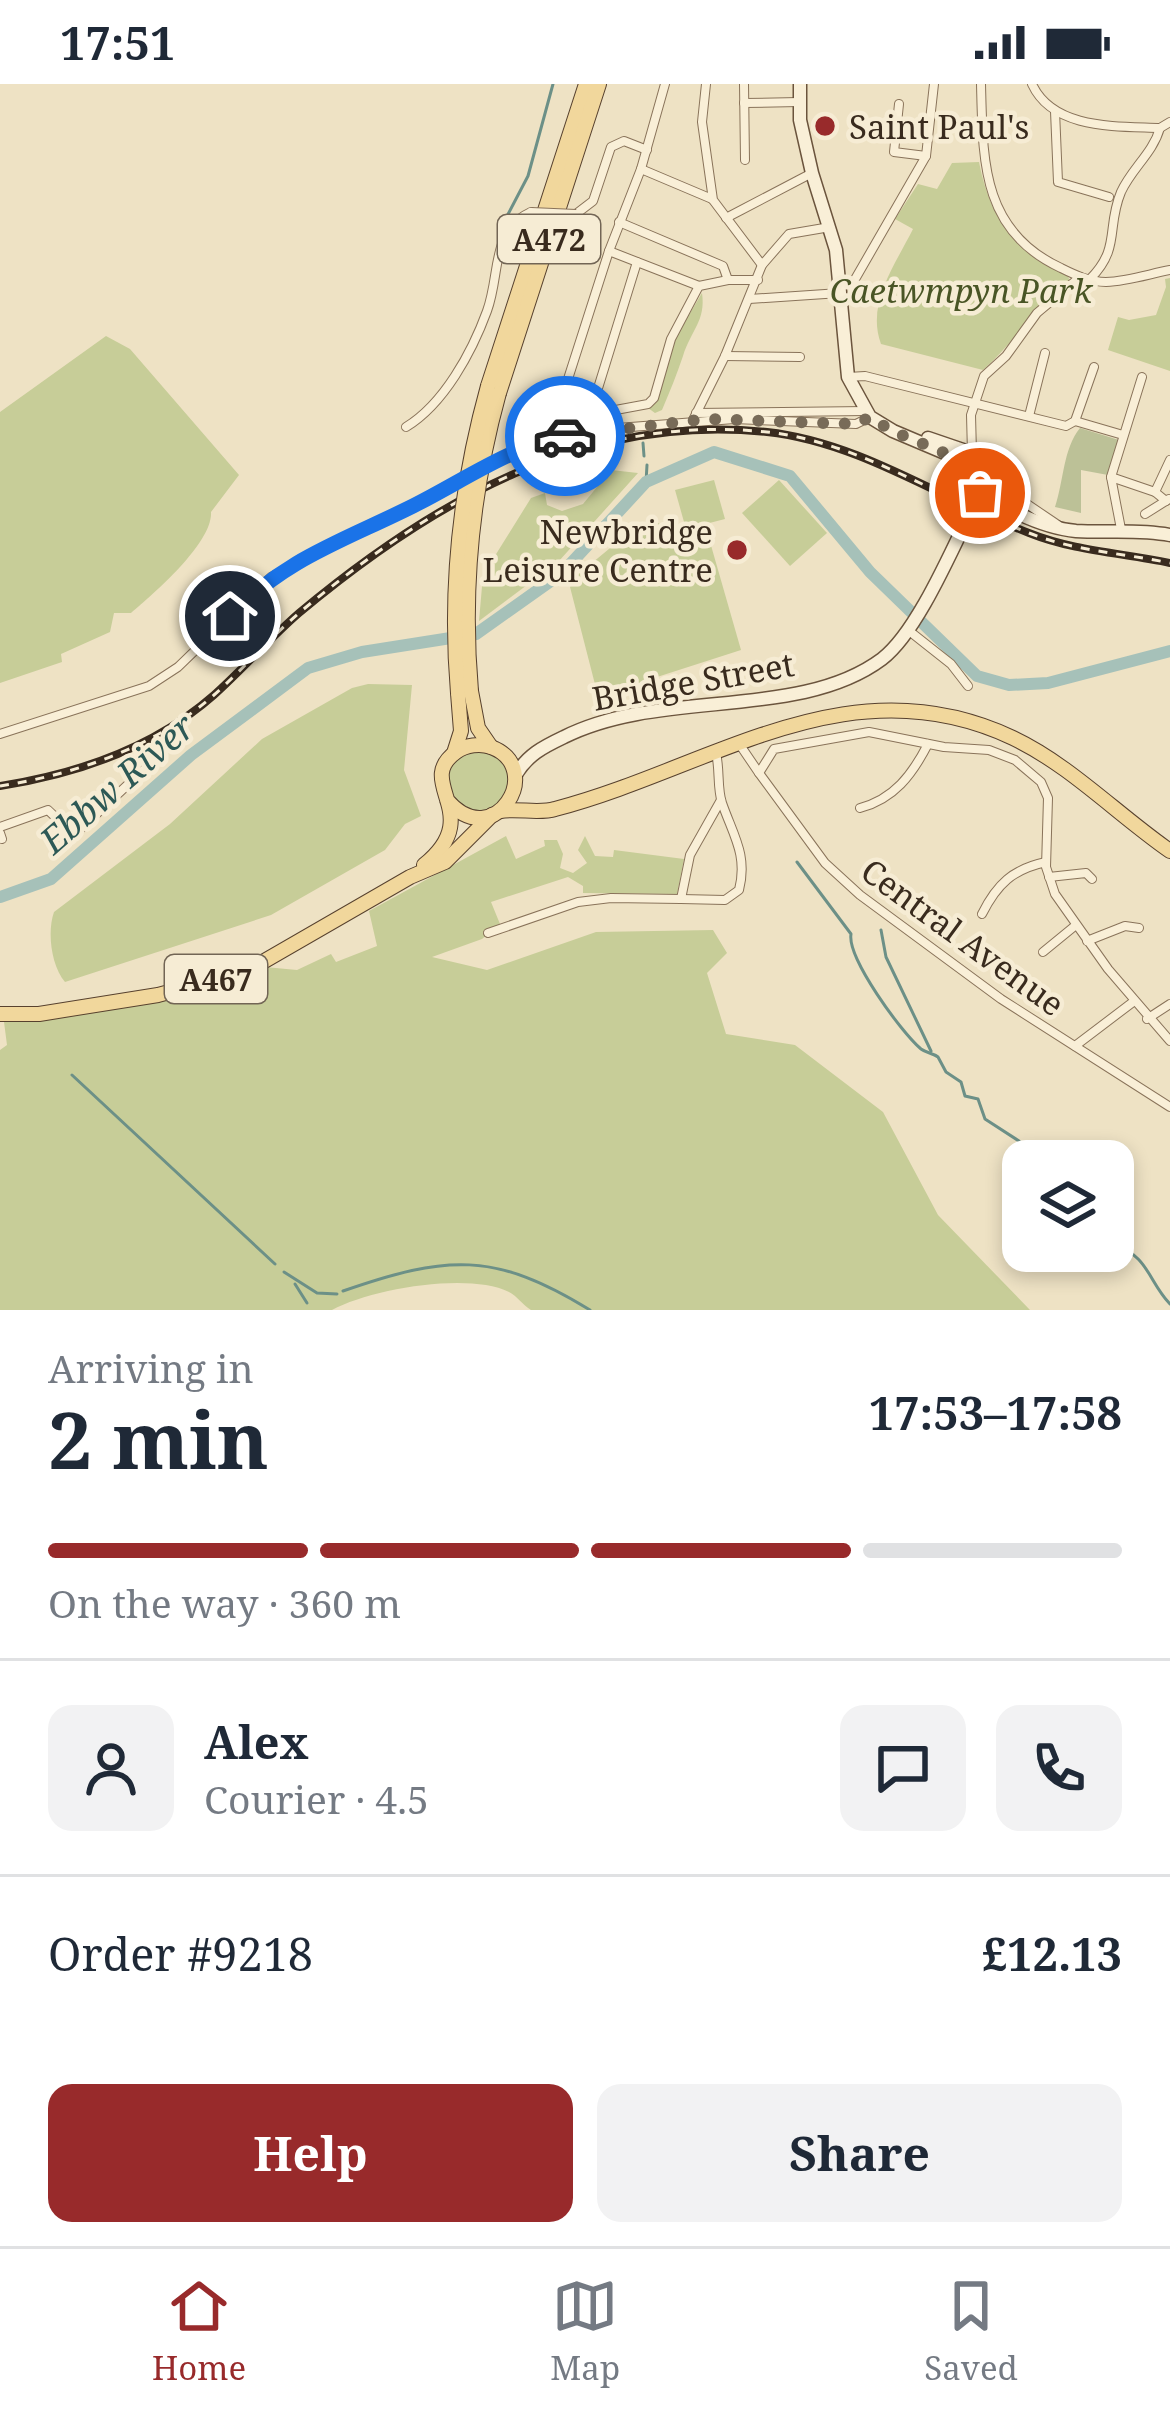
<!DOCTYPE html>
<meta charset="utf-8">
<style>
body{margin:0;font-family:"Noto Serif",serif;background:#f2f2f3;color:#1f2937;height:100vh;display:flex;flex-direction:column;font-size:45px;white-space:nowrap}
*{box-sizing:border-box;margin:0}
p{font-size:39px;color:#747a83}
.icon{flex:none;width:66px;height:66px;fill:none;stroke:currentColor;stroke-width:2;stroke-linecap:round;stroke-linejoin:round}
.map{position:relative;height:1226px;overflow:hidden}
.panel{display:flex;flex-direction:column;background:#fff;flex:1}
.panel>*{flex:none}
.fabs{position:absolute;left:1002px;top:1056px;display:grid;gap:24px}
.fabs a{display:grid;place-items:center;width:132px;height:132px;border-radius:24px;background:#fff;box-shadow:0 6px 18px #0003;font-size:60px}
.pin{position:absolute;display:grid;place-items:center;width:102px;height:102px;color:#fff;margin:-51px;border:6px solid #fff;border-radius:50%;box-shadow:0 3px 12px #0007}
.courier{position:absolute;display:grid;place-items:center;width:120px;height:120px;margin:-60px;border:9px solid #1a73e8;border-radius:50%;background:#fff;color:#222;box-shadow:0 3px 15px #0007}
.overview em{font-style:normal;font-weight:700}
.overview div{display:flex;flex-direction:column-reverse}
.overview{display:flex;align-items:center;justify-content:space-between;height:204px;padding:0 48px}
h1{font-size:78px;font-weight:700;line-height:90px}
.bar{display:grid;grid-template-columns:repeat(4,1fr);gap:18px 12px;align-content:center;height:144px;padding:0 48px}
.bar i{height:15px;border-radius:9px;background:#e0e1e3}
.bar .selected{background:#982a2b}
.bar p{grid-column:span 4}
.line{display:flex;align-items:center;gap:30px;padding:0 48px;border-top:3px solid #e0e1e3}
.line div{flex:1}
.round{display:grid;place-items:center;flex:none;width:126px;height:126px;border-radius:24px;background:#f2f2f3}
.primary-button{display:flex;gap:24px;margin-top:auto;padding:24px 48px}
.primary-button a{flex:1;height:138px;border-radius:24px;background:#982a2b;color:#fff;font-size:48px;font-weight:700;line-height:138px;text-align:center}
.primary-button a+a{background:#f2f2f3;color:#1f2937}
.status{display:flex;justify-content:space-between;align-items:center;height:84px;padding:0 60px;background:#fff;direction:ltr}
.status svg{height:33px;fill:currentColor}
.tab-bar{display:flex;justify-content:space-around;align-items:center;height:168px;border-top:3px solid #e0e1e3;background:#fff;font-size:33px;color:#747a83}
.tab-bar a{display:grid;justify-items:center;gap:6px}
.tab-bar .selected{color:#982a2b}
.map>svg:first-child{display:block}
.green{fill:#c7cd98}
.cemetery{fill:#bcc197}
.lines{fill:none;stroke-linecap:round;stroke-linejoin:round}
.stream{stroke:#6c9087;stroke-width:3}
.river{stroke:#a6c1b9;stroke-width:12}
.street-casing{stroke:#89735a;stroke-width:10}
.secondary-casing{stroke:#6b543d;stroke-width:15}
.primary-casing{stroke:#57412e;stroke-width:16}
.street{stroke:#f9efd7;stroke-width:8}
.secondary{stroke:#f9efd7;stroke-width:12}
.primary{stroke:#f1d79c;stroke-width:14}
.rail-casing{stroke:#392b1e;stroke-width:8}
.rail{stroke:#f6ecd4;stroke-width:3;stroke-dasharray:9;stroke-linecap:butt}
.street-bridge-casing{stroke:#89735a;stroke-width:10;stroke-linecap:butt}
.primary-bridge-casing{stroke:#57412e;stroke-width:16;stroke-linecap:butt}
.street-bridge{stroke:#f9efd7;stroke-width:8}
.primary-bridge{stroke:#f1d79c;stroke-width:14}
.done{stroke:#786b58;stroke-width:12;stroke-dasharray:0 21.6}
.route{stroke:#1a73e8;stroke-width:15}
.poi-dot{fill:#982a2b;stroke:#f6ecd4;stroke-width:4.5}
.labels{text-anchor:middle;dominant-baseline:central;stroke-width:9;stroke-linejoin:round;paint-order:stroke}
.shield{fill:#f6ecd4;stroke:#726555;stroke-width:3}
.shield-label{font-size:30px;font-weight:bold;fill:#392b1e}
.poi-label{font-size:33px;fill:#392b1e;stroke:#f6ecd4;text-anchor:start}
.park-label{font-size:33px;font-style:italic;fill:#495525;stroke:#f6ecd4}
.street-label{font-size:33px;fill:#392b1e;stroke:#f6ecd4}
.water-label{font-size:36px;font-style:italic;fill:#2d5956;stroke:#f6ecd4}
</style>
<div class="status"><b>17:51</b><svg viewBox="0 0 49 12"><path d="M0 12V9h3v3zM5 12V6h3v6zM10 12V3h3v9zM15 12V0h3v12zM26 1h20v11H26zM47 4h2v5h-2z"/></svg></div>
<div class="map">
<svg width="1170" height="1226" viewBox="0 0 1170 1226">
<rect width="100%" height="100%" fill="#eee2c4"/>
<!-- green -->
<g class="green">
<path d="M979,78C989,131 1015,172 1067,190L1070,197C1036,221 1015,258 983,286L881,260C866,220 895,181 913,145L895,135L918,100L937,105L952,79Z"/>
<polygon points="1170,194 1170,287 1108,266 1118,233 1129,236 1156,231 1166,203 1165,195"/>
<path d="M702,209C706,237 691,246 683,272C677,290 670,307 662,326L655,329L648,324L674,256Z"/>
<path d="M106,252L130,265L239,391L211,428C213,458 155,509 131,529H114L110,548L61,570L62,578L0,599V328Z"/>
<polygon points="611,386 638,389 559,477 479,537 483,491 531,414 545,409 547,421 562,427 583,420"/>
<polygon points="714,396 725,435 686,445 675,406"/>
<polygon points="779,396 827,449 790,482 742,429"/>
<polygon points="650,439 671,440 686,449 706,444 741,566 598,612 570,503 575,493 638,441"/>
<path d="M368,600L412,601L404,686L421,732L405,740L385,766L271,831L65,898C51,881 47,848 54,828L170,740L262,655L352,604Z"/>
<circle cx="478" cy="697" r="30"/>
<path d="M506,752L516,775L545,762L544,756H557L563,770L560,784L573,789L587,779L578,766L585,752L595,772L613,773L614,766L684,775L677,810L583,809V802L568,793L491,818L500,840L482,855L432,873L487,886L596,848L713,846L727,869L707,889L726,950L795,961L883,1028L938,1131L1030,1226H531C523,1221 517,1212 509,1208C468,1188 371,1205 332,1226H0V966L7,961L4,938L43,936L265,883L297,886L331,870L336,878L377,862L369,827Z"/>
</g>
<!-- cemetery -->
<path class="cemetery" d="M1080,344L1119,356L1108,391L1081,386V429L1055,423C1064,396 1063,365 1080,344Z"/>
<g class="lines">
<!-- stream -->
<g class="stream">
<polyline points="505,136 528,92 553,0"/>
<polyline points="643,359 644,372"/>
<polyline points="646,398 647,381"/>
<path d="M797,778L851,850C847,874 901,948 921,965C926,969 933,969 938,973L946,988L961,998L965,1012L978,1015L985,1035L1019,1057L1037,1077"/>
<polyline points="881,846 886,873 931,967"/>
<polyline points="72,991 275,1180"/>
<path d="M1113,1160C1149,1172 1148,1197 1170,1220"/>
<polyline points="284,1188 317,1209 337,1210"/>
<polyline points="295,1200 307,1219"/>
<path d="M343,1207C447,1171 494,1167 590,1226"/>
</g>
<!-- river -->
<polyline class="river" points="0,813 51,795 191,671 308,584 362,568 476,550 562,489 646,398 714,368 790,392 870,488 977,592 1009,601 1048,599 1170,567"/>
<defs>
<g id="street">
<polyline points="706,0 702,38 713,116 762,181"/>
<polyline points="744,0 745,76"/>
<path d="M981,0C983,76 981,147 1061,184C1075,191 1090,198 1106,198C1128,197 1149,190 1170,186"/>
<path d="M1032,0C1053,46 1117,42 1160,44L1170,38"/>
<polyline points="744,19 799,18"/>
<polyline points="899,20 894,68 926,72"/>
<polyline points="1055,27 1058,98 1109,113"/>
<polyline points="641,85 712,115"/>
<polyline points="576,130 593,117 611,63 624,57 647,66"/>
<polyline points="726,134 812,89"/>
<polyline points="619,138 723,182 728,196"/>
<polyline points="609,167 699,202"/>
<path d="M1090,195C1121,164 1106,144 1121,108C1132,84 1153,69 1160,44"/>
<polyline points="841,203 854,197 926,72 934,0"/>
<polyline points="749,215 840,209"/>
<polyline points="725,272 800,273"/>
<polyline points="848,293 865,292 1066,342 1075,337 1094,283"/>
<polyline points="696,329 866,327"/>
<polyline points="590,330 637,178"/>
<polyline points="1029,332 1045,269"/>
<polyline points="693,336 725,272 762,181 789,150 830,143"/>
<polyline points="1075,337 1123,351"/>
<polyline points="551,338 559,323 609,167 641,85 665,0"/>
<path d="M406,343C444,320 472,268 487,227C501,189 490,147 531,128"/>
<polyline points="549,355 551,338 648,320 654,314 671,255 699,202 728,196 758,196"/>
<polyline points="483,384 531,360 605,345 734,335 856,340 870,333"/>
<polyline points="1111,393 1155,408 1166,417"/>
<polyline points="1155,408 1170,376"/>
<polyline points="1145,430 1169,415"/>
<polyline points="1058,441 993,397 972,369 971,331 984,292 1006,272 1037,229 1080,193"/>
<polyline points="1121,445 1111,393 1142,293"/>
<polyline points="908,546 951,580 968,602"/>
<polyline points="0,650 149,602 178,583 271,493 465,395"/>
<polyline points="740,661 759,689 774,665 869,648 944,663 989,666 1015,676 1041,698 1048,714 1046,783 1055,810 1108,885 1170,957"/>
<polyline points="759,689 825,779 860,811 1001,915 1170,1023"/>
<path d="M860,724C894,715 912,691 928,660"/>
<polyline points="0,743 48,726 68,745 77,748 151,679"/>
<polyline points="0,749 2,755"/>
<polyline points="1049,793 1086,789 1092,795"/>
<path d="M681,815L725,816L739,806C748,771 733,751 722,719C717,704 720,685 716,669"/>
<path d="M982,830C997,800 1013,785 1046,778"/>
<polyline points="488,849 578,818 611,814 681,815 690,771 721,716"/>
<polyline points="1087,857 1125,842 1139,844"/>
<polyline points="1043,868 1076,841"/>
<polyline points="1147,935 1170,920"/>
<polyline points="1075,962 1133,918"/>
</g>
<g id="secondary">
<polyline points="800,0 800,36 812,89 836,166 848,293 870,333 893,347 964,377 973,384 980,409"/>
<polyline points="928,354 972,369"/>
<path d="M980,409C1008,426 1043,444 1076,447C1108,449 1138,445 1170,451"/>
<path d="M515,692C527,671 543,663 564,653C661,604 799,637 882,575C920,546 957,453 980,409"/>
</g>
<g id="primary">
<polyline points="488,302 586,0"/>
<polyline points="499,309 599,0"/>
<polyline points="471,607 478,644 491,663"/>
<polyline points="454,669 461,647 458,609"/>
<path d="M500,727C518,724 539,730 555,725C712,684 848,576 1013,654C1070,681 1118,731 1170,767"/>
<path d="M424,781C487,730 413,699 456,668C466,661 480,659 491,663C547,684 494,771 447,716"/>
<polyline points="0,930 39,930 158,911 247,887 410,793 445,778 492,731"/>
</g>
</defs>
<!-- street casing -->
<use href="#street" class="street-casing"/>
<!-- secondary casing -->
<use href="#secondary" class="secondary-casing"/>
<!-- primary casing -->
<use href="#primary" class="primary-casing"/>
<!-- street -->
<use href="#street" class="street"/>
<!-- secondary -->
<use href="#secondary" class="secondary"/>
<!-- primary -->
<use href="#primary" class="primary"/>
<defs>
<path id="rail" d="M0,702C77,690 155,663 214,611C243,585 269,555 299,529C433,417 585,329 767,348C860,358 943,416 1029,449C1074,467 1122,469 1170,479"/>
</defs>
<!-- rail casing -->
<use href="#rail" class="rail-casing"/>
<!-- rail -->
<use href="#rail" class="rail"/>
<defs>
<polyline id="street-bridge" points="531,128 576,130"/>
<g id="primary-bridge">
<path d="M471,607C462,506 472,407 499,309"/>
<path d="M458,609C449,505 460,403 488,302"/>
</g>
</defs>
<!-- street-bridge casing -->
<use href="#street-bridge" class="street-bridge-casing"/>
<!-- primary-bridge casing -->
<use href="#primary-bridge" class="primary-bridge-casing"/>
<!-- street-bridge -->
<use href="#street-bridge" class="street-bridge"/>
<!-- primary-bridge -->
<use href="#primary-bridge" class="primary-bridge"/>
</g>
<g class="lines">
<!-- done -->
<polyline class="done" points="565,352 706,335 856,340 870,333 892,347 964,377 973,385 980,409"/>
<!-- route -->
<path class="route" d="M230,532C286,474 343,457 413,422C463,397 510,363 565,352"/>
</g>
<!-- markers -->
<g class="poi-dot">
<circle cx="825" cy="42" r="12"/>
<circle cx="737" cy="466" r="12"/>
</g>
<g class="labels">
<!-- shield labels -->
<g class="shield">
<rect x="498" y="131" width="102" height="48" rx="9"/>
<rect x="165" y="871" width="102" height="48" rx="9"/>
</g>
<g class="shield-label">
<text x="549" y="155">A472</text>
<text x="216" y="895">A467</text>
</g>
<!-- poi labels -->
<g class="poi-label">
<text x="849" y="42">Saint Paul's</text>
<text x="713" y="447" text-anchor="end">Newbridge<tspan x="713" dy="38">Leisure Centre</tspan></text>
</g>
<!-- park labels -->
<g class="park-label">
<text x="961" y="206">Caetwmpyn Park</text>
</g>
<!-- street labels -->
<g class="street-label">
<text transform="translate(693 597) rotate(-10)">Bridge Street</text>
<text transform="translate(963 853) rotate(36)">Central Avenue</text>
</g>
<!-- water labels -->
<g class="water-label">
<text transform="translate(117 699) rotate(-41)">Ebbw River</text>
</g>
</g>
</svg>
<div class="fabs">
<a><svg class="icon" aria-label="layers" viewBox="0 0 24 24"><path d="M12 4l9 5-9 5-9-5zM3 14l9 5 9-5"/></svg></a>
</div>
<div class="pin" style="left:980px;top:409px;background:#ea580c"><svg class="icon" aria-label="bag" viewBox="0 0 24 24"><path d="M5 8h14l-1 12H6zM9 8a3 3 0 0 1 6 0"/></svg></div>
<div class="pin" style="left:230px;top:532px;background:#1f2937"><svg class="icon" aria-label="home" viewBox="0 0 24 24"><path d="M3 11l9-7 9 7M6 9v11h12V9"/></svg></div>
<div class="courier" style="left:565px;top:352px"><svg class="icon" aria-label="car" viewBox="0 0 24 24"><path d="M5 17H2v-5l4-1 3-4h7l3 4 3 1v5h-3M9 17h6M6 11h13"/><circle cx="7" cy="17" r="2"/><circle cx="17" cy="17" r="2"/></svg></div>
</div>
<section class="panel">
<div class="overview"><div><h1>2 min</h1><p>Arriving in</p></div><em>17:53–17:58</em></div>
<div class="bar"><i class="selected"></i><i class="selected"></i><i class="selected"></i><i></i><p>On the way · 360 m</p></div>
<div class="line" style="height:216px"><a class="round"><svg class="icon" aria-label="person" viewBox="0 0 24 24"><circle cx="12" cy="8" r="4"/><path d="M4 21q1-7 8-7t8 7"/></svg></a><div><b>Alex</b><p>Courier · 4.5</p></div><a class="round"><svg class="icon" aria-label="chat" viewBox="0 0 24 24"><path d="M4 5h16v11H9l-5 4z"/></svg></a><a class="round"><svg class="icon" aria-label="phone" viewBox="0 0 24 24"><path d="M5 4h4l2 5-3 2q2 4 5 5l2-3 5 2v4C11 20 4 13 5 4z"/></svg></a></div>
<div class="line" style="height:156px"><div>Order #9218</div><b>£12.13</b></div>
<div class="primary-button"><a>Help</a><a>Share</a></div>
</section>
<nav class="tab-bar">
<a class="selected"><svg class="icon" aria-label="home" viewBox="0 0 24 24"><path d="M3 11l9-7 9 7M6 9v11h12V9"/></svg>Home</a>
<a><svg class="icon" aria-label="map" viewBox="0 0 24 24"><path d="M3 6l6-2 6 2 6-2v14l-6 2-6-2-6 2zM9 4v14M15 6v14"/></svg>Map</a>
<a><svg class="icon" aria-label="saved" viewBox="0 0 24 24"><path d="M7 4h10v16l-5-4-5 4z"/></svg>Saved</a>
</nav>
